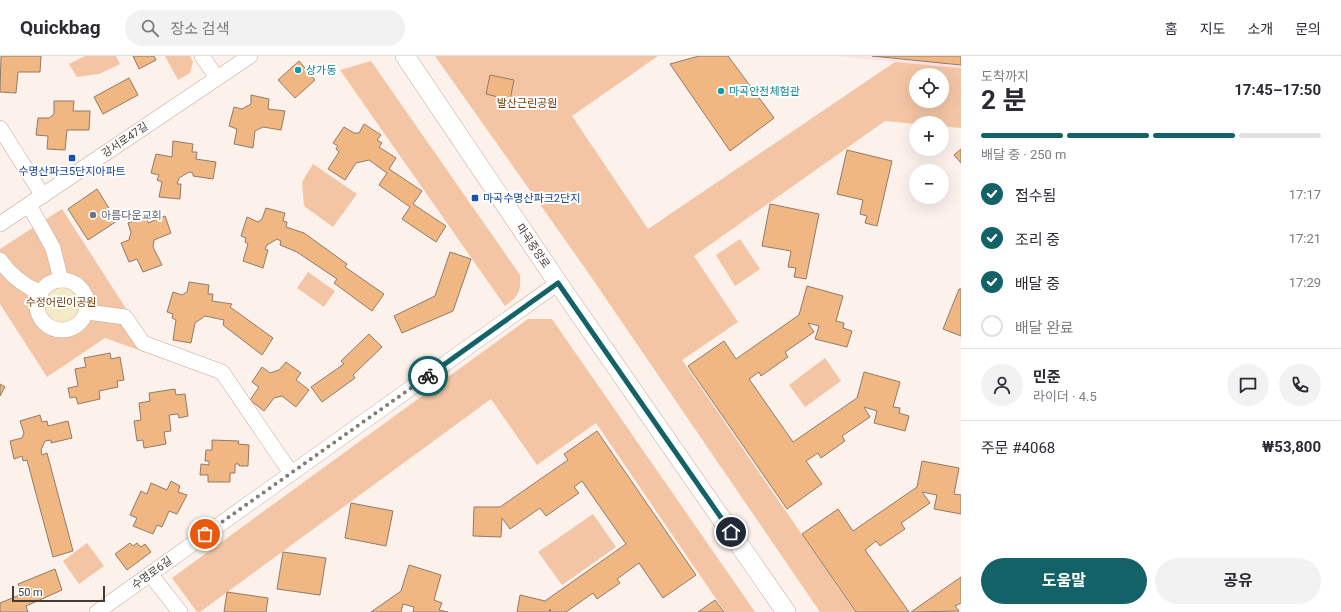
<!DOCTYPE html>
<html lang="ko">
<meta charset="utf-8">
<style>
body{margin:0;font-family:Roboto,"Noto Sans KR",sans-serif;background:#f2f2f3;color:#2b2b33;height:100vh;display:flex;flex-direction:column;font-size:15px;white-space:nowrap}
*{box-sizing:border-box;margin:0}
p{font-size:13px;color:#7c7c81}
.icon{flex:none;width:22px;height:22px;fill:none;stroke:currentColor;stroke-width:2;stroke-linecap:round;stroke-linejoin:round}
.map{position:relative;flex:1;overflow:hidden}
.panel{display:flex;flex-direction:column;background:#fff;width:380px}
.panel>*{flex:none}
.controls{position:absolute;left:909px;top:12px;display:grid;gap:8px}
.controls a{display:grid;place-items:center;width:40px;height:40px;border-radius:50%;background:#fff;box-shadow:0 4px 16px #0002;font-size:20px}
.scale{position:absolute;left:12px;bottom:10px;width:93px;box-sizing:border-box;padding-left:4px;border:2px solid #453b34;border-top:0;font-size:11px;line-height:14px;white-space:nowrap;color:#453b34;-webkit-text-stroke:3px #fff;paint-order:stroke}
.pin{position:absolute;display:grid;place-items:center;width:34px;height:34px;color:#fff;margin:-17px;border:2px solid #fff;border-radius:50%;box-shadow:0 1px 4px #0007}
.courier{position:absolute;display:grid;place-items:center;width:40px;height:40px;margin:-20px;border:3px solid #126267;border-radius:50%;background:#fff;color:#222;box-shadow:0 1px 5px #0007}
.headline em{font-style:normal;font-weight:700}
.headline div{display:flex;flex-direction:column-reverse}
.headline{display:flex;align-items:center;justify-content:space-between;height:68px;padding:0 20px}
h1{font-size:26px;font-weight:700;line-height:30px}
.bar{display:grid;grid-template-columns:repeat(4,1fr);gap:6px 4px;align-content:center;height:48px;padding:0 20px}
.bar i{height:5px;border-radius:3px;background:#e1e1e2}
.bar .selected{background:#126267}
.bar p{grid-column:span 4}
.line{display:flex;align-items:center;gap:10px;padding:0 20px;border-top:1px solid #e1e1e2}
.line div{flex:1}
.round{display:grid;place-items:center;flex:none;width:42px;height:42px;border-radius:21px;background:#f2f2f3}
ol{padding:0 20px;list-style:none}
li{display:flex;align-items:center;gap:12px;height:44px}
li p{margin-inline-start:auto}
li .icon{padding:4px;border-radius:50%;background:#126267;color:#fff;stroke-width:4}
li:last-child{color:#7c7c81}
li i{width:22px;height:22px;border:2px solid #e1e1e2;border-radius:50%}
.action{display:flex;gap:8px;margin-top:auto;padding:8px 20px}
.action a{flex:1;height:46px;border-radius:24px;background:#126267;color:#fff;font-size:16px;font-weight:700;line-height:46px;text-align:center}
.action a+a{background:#f2f2f3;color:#2b2b33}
header{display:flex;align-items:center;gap:24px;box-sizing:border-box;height:56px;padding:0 20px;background:#fff;border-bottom:1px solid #e1e1e2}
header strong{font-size:19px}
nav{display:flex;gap:22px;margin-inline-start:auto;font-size:14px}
.search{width:280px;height:36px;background:#f2f2f3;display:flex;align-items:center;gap:10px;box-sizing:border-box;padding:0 14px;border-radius:22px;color:#7c7c81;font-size:15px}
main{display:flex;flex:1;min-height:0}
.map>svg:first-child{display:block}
.commercial{fill:#fde2e4}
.green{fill:#f3c5a5;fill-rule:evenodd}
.sand{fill:#f4eac5}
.building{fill:#f1b783;stroke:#907b69}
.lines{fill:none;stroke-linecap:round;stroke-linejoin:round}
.minor-casing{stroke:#c3aa99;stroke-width:16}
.major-casing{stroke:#c3aa99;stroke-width:20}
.minor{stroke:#fff;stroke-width:15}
.major{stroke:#fff;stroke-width:19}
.done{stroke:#857b74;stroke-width:4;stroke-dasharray:0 7.2}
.route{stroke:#126267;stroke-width:5}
.culture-dot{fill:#0f9aa8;stroke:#fff;stroke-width:1.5}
.transit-dot{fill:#1a4fb4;stroke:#fff;stroke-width:1.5}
.worship-dot{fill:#6b7280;stroke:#fff;stroke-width:1.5}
.labels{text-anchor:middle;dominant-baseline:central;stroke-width:4;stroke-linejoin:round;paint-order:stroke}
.culture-label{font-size:11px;fill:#0d838f;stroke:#fff;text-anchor:start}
.park-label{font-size:11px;fill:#783f0a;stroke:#fff}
.street-label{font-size:11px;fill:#453b34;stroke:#fff}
.transit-label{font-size:11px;fill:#164399;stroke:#fff}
.worship-label{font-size:11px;fill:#5b616d;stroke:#fff;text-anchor:start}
</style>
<header>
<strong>Quickbag</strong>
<div class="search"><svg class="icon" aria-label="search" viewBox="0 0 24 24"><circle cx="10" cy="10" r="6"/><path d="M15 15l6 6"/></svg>장소 검색</div>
<nav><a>홈</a><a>지도</a><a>소개</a><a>문의</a></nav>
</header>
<main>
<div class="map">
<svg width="961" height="556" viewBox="0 0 961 556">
<rect width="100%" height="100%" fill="#fcf1eb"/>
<!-- commercial -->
<polygon class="commercial" points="837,0 961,0 961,12 895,6"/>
<!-- green -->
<g class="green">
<polygon points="85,0 116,0 120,8 99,18 77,21 69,8"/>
<polygon points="165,0 190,0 193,6 190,17 178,24"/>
<path d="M435,0H658L572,60L648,173L895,6L961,12V72L942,70V67L916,68L885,65L694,200L738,266L682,304L855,556H820L587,215ZM916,19H942V45H916Z"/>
<path d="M371,5L520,219C521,236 519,240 505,250L340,14Z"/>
<polygon points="313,108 357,138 333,171 304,150 302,126"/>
<polygon points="62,153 143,279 225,310 220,323 105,282 47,321 0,248 0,193"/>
<polygon points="740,183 760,213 735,230 716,199"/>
<polygon points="308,216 335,235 324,251 297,232"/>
<polygon points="528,263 552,263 755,556 725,556 596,367 537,409 491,343 200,556 197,556 172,522"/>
<polygon points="825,302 841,325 805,351 789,329"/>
<polygon points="593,458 616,491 562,529 538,496"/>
<polygon points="87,487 104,510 79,528 63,505"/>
</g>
<!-- sand -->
<circle class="sand" cx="62" cy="249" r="18"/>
<!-- building -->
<g class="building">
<polygon points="1,0 41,0 40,16 18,16 16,37 0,36"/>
<polygon points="133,0 154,0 156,4 139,13"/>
<polygon points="699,0 728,0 774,62 730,95 670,8"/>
<polygon points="872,0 961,0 961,9"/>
<polygon points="299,5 315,24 295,42 278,24"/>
<polygon points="490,19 514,24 510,44 486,38"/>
<polygon points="129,22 138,39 103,58 94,41"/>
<polygon points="251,39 269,43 268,53 285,55 281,74 263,71 255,75 253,92 234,88 237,73 229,70 234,51 242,53 251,48"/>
<polygon points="54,45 74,45 73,55 90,55 89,74 67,74 65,94 47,93 48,80 36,79 38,62 49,62 54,58"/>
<polygon points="364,68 381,79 377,84 382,87 379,91 396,102 389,113 422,135 413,148 446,170 436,186 402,163 410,151 379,129 387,117 369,104 356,107 345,124 328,113 339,96 336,93 338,90 333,87 344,71 354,77 359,77"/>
<polygon points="173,85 193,88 192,96 197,96 196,103 216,106 213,123 193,120 193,117 189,116 179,122 177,128 181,128 180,143 159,141 162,126 157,124 159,119 151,117 156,98 172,101"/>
<polygon points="961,93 961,107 954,99"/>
<polygon points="847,94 892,105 877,170 865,167 867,160 860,158 863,144 837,138"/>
<polygon points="97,133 117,165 88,184 68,153"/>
<polygon points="770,148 819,158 806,223 794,221 796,212 788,211 791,195 762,190"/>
<polygon points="266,152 285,157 283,165 287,166 286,171 304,177 347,208 345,211 384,238 372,255 334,227 337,223 297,196 280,189 281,185 277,183 267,189 265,193 268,194 263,212 243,205 248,188 245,186 246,182 241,180 247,161 258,166 262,163"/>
<polygon points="146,160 148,167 165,160 171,177 154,184 153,191 162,209 143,216 137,203 129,206 121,187 129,184 131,176 128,167"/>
<polygon points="450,196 471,203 453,255 402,277 394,260 435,240"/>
<polygon points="189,226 209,229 208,238 213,238 212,245 232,248 230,251 273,282 262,299 223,269 224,264 205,260 195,267 191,287 173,284 176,264 172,262 173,258 167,256 173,236 182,239 187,236"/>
<polygon points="807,230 843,240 836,265 844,267 843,272 852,275 847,291 815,283 819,270 808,267 814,276 785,296 788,301 761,320 759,316 749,323 793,386 857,342 864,316 900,326 893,351 900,352 899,357 909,360 905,375 874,367 877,355 864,351 870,361 842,380 845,385 821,402 818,397 806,405 822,428 787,453 688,310 724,285 736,303 799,259"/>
<polygon points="959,233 961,233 961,280 943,273"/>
<polygon points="369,278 382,291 353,319 355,322 322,346 311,331 344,308 341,305"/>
<polygon points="110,297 111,303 120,301 124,324 117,325 118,331 99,335 100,343 78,348 76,341 70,342 68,332 78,330 75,313 86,311 84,302"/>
<polygon points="286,306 301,317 296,324 309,334 296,351 282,340 274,342 264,355 250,344 259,331 252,326 262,311 270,317 279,314"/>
<polygon points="0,328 5,331 0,340"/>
<polygon points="175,333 176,339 185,338 188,360 179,362 178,358 169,359 171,375 164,376 166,388 144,392 143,384 137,385 134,365 141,364 139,347 150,345 149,337"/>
<polygon points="40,359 42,366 47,365 48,370 68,365 72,382 51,387 51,384 45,385 41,394 42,399 47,397 73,495 53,501 27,404 23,405 22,400 14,403 10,385 22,382 24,377 20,365"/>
<polygon points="597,375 696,519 663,542 639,507 617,523 620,527 597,543 593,537 566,556 551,556 550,553 549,556 517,556 520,539 545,545 626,488 582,425 574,431 579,437 546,460 540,452 510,473 502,462 501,481 473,480 474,451 500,451 568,404 564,398"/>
<polygon points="212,384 239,385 238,388 249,389 248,410 239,410 239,408 235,408 235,417 230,417 230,426 208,426 208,419 200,419 201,408 209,409 209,405 205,405 206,394 212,394"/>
<polygon points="922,405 959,412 954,438 961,439 961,458 934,453 937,439 922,436 930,447 901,467 905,473 880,490 876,485 865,494 909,556 856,556 802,478 838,453 853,475 917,431"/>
<polygon points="171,425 180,430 178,436 187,439 177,458 169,455 162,471 157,469 153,478 133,470 137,462 130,459 141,435 147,438 151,427 167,434"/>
<polygon points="351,447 393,455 386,490 345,482"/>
<polygon points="130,487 133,490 137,487 141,491 145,488 151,496 127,514 115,498"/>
<polygon points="283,496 326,502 320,539 277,533"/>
<polygon points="409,509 441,519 434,544 442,547 439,554 448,556 413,556 414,551 403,548 401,556 371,556 401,535"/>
<polygon points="55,513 62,534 26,550 28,556 0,556 0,547 22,538 18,528"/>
<polygon points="961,521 961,547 955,550 959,555 911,556"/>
<polygon points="227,536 268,542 266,556 224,556"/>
<polygon points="715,544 724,556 698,556"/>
</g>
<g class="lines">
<defs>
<g id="minor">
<polyline points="202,0 217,22"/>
<polyline points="0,72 43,140"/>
<polyline points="29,149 53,192 61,224"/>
<polyline points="0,168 250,0"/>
<path d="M0,204C10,219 24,230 41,237"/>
<circle cx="62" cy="249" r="25"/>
<polyline points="87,256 125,261 143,287 222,316 291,417"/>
<polyline points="150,518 180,556"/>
<polyline points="97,556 558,227"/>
</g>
<polyline id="major" points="405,0 558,227 786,556"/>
</defs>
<!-- minor casing -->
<use href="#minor" class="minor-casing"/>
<!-- major casing -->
<use href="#major" class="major-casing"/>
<!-- minor -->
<use href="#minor" class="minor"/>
<!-- major -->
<use href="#major" class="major"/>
</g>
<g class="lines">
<!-- done -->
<polyline class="done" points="205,478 428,320"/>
<!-- route -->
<polyline class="route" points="428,320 558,227 731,476"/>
</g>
<!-- markers -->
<g class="culture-dot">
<circle cx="298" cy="14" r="4"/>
<circle cx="721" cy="35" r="4"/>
</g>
<g class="transit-dot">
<rect x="68" y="98" width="8" height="8" rx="2"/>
<rect x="471" y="138" width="8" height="8" rx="2"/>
</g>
<circle class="worship-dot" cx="93" cy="159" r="4"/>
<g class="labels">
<!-- culture labels -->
<g class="culture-label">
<text x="306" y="14">상가동</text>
<text x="729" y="35">마곡안전체험관</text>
</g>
<!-- park labels -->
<g class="park-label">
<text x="527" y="47">발산근린공원</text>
<text x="61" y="246">수정어린이공원</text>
</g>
<!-- street labels -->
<g class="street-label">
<text transform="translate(125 84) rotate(-34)">강서로47길</text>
<text transform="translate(533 190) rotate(56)">마곡중앙로</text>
<text transform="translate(152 517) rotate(-36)">수명로6길</text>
</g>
<!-- transit labels -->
<g class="transit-label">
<text x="72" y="115">수명산파크5단지아파트</text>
<text x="483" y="142" text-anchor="start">마곡수명산파크2단지</text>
</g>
<!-- worship labels -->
<g class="worship-label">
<text x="101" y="159">아름다운교회</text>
</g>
</g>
</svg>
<div class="controls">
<a><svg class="icon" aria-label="locate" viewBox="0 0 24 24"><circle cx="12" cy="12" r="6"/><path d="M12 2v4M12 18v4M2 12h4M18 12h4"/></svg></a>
<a>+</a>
<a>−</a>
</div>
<div class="scale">50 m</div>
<div class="pin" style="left:205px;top:478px;background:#ea580c"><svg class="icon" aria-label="bag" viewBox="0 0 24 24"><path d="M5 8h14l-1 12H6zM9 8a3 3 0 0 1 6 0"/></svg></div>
<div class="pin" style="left:731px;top:476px;background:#1f2937"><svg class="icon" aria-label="home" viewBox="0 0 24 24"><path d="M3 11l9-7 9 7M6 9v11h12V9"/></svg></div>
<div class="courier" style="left:428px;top:320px"><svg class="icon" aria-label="bike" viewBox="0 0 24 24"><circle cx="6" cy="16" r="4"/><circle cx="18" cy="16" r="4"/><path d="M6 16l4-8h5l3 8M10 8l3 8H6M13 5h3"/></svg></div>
</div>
<section class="panel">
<div class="headline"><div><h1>2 분</h1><p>도착까지</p></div><em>17:45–17:50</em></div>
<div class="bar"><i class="selected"></i><i class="selected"></i><i class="selected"></i><i></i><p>배달 중 · 250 m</p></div>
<ol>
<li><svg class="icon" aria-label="check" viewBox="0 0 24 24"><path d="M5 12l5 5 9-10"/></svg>접수됨<p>17:17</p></li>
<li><svg class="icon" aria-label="check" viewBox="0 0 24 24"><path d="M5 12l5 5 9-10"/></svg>조리 중<p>17:21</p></li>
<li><svg class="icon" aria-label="check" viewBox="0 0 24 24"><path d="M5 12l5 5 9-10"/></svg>배달 중<p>17:29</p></li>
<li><i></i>배달 완료</li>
</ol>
<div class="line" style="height:72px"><a class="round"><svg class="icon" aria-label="person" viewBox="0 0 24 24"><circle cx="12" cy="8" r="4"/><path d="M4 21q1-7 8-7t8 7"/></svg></a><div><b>민준</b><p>라이더 · 4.5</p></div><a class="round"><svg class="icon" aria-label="chat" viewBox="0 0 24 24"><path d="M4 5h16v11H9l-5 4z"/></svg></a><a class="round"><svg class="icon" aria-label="phone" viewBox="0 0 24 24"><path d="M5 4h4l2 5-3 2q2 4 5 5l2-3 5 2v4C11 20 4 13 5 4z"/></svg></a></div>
<div class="line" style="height:52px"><div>주문 #4068</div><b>₩53,800</b></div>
<div class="action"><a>도움말</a><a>공유</a></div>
</section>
</main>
